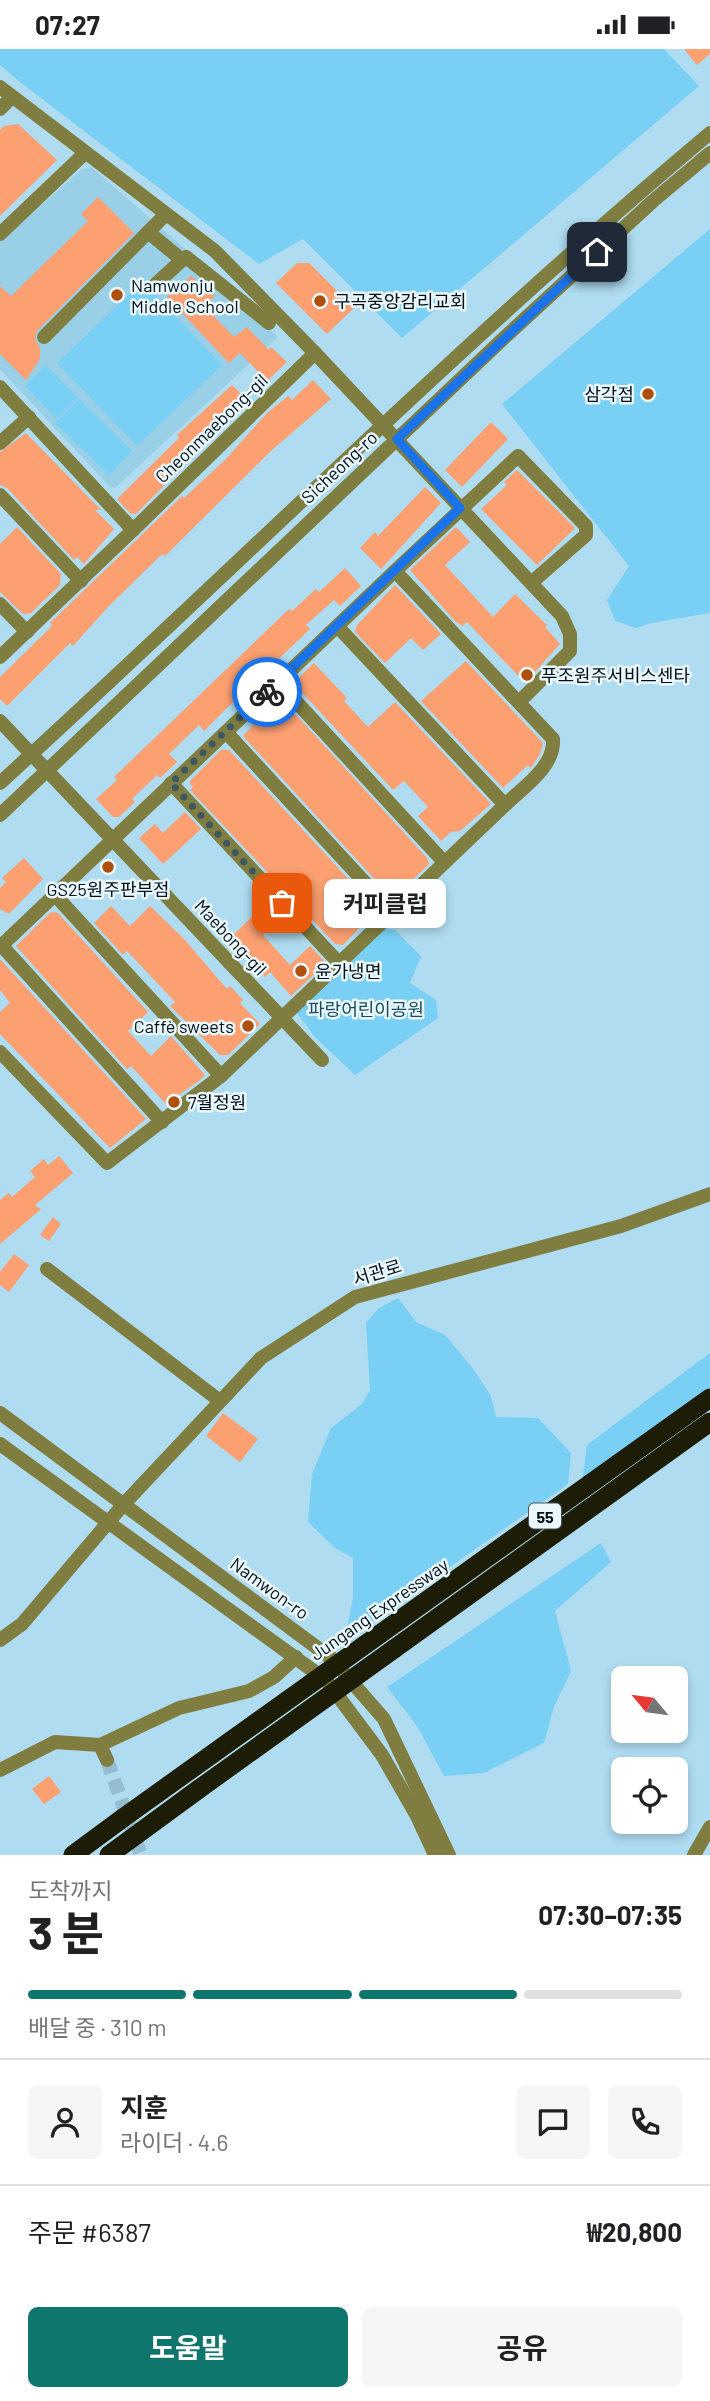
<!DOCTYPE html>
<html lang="ko">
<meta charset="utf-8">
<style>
body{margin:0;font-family:Barlow,"Noto Sans KR",sans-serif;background:#f6f6f6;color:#202124;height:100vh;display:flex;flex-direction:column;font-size:26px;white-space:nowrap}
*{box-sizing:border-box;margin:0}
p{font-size:23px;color:#757577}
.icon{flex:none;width:38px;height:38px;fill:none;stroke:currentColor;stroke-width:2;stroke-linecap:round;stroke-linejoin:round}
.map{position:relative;height:1806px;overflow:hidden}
.details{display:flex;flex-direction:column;background:#fff;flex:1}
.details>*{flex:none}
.needle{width:46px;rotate:299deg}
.buttons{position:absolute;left:611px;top:1617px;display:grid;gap:14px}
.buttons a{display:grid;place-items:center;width:77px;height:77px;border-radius:10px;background:#fff;box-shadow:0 4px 10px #0003;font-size:35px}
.pin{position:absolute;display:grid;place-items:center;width:60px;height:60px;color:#fff;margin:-30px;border-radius:14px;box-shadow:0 4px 10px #0006}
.courier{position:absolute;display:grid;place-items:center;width:70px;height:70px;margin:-35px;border:5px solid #1a73e8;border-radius:50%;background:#fff;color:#222;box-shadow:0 2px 9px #0007}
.bubble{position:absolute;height:49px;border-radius:10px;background:#fff;box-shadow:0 4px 10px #0003;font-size:23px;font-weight:700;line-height:49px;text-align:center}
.head em{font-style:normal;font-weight:700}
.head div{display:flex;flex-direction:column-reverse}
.head{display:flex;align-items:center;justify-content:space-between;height:119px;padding:0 28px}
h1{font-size:46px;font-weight:700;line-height:52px}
.bar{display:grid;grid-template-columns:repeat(4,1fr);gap:10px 7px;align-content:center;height:84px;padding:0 28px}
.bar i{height:9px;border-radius:5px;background:#e0e0e0}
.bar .on{background:#0f766e}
.bar p{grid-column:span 4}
.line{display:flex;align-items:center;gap:18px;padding:0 28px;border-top:2px solid #e0e0e0}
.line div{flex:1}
.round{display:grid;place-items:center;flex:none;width:74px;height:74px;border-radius:10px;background:#f6f6f6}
.cta{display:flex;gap:14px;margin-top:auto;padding:14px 28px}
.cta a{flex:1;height:80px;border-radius:10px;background:#0f766e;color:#fff;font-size:28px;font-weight:700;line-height:80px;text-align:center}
.cta a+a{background:#f6f6f6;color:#202124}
.status{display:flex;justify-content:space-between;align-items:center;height:49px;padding:0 35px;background:#fff;direction:ltr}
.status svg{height:19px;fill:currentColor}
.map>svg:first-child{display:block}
.built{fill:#9acfe8}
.green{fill:#7acff4}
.building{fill:#fca071}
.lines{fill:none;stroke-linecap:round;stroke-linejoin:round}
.minor-tunnel{stroke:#95bdd0;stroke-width:14;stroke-dasharray:14 7;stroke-linecap:butt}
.minor{stroke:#7f7e40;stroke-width:14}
.highway{stroke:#1d1c06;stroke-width:19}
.highway-bridge{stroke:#1d1c06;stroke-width:19}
.done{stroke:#3e5763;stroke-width:7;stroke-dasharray:0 12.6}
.route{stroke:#1a73e8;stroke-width:9}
.poi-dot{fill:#af4f0b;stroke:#eaf8fe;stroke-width:2.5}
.labels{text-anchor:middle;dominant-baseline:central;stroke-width:5;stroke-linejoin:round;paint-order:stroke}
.shield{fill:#eaf8fe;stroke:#47555c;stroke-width:2}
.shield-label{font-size:16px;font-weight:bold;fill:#010f16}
.poi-label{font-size:18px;fill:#010f16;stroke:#eaf8fe;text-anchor:start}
.street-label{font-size:18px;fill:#010f16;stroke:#eaf8fe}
.park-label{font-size:18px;fill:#174a5e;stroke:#eaf8fe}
</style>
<div class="status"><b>07:27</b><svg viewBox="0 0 49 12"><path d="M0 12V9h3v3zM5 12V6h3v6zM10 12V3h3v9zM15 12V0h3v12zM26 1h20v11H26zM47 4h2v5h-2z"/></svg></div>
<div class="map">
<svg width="710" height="1806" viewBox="0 0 710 1806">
<rect width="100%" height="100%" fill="#afdcf1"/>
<!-- built -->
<polygon class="built" points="91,118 191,205 278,288 115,439 110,438 0,320 0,193 81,121"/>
<!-- green -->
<g class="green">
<polygon points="0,0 664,0 699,37 402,289 303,190 259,215 21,34 0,16"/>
<polygon points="710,180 710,564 651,574 636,579 615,572 607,551 629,517 502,355"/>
<polygon points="142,233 222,316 137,397 57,314"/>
<polygon points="46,316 78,349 57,370 25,337"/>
<polygon points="79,350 132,402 109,426 55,374"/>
<polygon points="385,879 395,881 421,907 410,934 436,951 438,969 355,1026 314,987 296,963"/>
<polygon points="398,1249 416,1273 445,1286 471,1317 491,1347 496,1368 538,1369 571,1404 568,1435 350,1588 347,1580 353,1548 353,1509 335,1499 308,1473 312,1425 331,1379 362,1355 370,1341 366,1274 379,1259"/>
<polygon points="710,1304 710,1358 580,1449 587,1396"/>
<polygon points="601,1494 611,1513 555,1562 571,1622 554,1658 544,1694 484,1724 444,1727 417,1677 387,1638"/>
</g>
<!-- building -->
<g class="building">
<polygon points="684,0 710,0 710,5 697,16"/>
<polygon points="18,75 57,111 0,167 0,81 4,77"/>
<polygon points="98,148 134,184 37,282 35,290 40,299 40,310 26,331 0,305 0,237 11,247 88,172 81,165"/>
<polygon points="297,214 309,214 354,259 327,285 276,234"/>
<polygon points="191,227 215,247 204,257 234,288 247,278 269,301 271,298 287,313 267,332 240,304 229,314 167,248"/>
<polygon points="313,331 331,350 273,400 165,507 162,505 108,558 73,597 70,594 7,657 0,650 0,628 52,577 50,574 182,447 184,449 226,410 267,364 288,347 292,351"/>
<polygon points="232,336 250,354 235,365 136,465 130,464 117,450 179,389 177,386"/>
<polygon points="491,373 508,390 462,438 445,421"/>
<polygon points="26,384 101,461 95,461 114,480 84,515 77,508 74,511 7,439 0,436 0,403"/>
<polygon points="517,421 575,479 537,516 481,460 507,436 504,433"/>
<polygon points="425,438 441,454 381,520 360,499 375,483 378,487"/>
<polygon points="17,478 61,525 60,536 31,564 23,565 0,543 0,495"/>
<polygon points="456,478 470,493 445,516 493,568 515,545 547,576 545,578 560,595 525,634 467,573 462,577 455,572 410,521"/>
<polygon points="345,519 361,537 340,557 334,551 306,576 310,580 264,624 266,626 246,645 243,643 204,682 199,676 169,705 177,713 160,729 157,726 132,750 135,753 119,768 113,768 96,750 117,731 114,728 289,560 292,562 316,540 319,543"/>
<polygon points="395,536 441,585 423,601 411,589 385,614 355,583 357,576"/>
<polygon points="466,612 543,694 540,705 531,719 528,716 503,739 421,652"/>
<polygon points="314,614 347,649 344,652 368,678 395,653 491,755 460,782 451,783 441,792 418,767 428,758 404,732 393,741 293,634"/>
<polygon points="275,653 281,654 299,669 427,809 429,815 398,845 394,842 390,846 381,837 243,687"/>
<polygon points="221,701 229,701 377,861 343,896 335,895 190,741 193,738 189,733"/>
<polygon points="185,763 201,780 163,815 139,789 155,775 163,784"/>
<polygon points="24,809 43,830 9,865 0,860 0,839 6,833 2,829"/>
<polygon points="268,852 283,868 263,886 290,916 310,897 326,914 291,947 270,923 265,928 229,890"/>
<polygon points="111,857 130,877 150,857 184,890 227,940 230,937 243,951 240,954 260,975 228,1006 220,1006 170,957 175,953 127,902 123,906 94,874"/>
<polygon points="51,863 58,864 148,963 128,982 151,1007 171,987 205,1026 200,1031 166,1055 131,1017 127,1020 66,953 16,897"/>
<polygon points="0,910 146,1070 110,1099 0,985 0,963 10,954 0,941"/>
<polygon points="59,1107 73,1124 35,1156 41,1160 0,1195 0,1151 9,1144 12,1148 35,1128 30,1122 44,1110 48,1116"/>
<polygon points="53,1168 61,1175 49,1192 40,1186"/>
<polygon points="14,1205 29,1216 9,1243 0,1236 0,1223"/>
<polygon points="223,1364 258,1390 240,1413 206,1387"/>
<polygon points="49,1727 61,1743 44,1755 32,1740"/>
</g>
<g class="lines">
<!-- minor-tunnel -->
<polyline class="minor-tunnel" points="107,1711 141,1806"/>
<!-- minor -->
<g class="minor">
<polyline points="0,38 215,202 315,304 562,567 570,585 570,602 520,652"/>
<polyline points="0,60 12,48"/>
<polyline points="148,183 182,211 156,235"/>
<polyline points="0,185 85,104"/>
<polyline points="182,211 186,208 269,274"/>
<polyline points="44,288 166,165"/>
<polyline points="0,338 133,481 315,304"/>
<polyline points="0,394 29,368"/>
<polyline points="0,446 81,532"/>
<polyline points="395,522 518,407 586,477 586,486 531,534"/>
<polyline points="0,555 27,583"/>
<polyline points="338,578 505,756"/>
<polyline points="0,608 133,481"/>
<polyline points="278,633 444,813"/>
<polyline points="0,672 322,1011"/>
<polyline points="226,683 392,863"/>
<path d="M0,734C237,518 464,290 710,84"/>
<polyline points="171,734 338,913"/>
<polyline points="0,766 505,288 653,152 710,104"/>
<polyline points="55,846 221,1027"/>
<polyline points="1,896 162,1073"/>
<path d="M0,898L395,522L553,690C555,718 523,738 505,756L221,1027L107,1114L0,1003"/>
<polyline points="47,1220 220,1352"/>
<polyline points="0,1364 331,1609 384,1670 449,1806"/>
<polyline points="0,1395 326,1631 382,1706 417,1767 435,1806"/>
<polyline points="0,1591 22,1575 123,1456 261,1309 355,1248 621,1177 710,1145"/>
<polyline points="100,1696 107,1711"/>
<polyline points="0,1721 55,1693 100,1696 179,1659 249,1642 274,1628 296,1608"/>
<polyline points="694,1806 710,1778"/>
</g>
<!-- highway -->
<g class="highway">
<polyline points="380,1585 710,1349"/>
<polyline points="394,1600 710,1373"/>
<polyline points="73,1806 123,1769"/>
<polyline points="109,1806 199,1740"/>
</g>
<!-- highway-bridge -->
<g class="highway-bridge">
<polyline points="199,1740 394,1600"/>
<polyline points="123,1769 380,1585"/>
</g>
</g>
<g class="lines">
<!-- done -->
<polyline class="done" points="267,643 171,734 282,854"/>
<!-- route -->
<polyline class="route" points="267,643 460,459 397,390 597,203"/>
</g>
<!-- markers -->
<g class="poi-dot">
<circle cx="117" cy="246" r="7"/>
<circle cx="320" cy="252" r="7"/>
<circle cx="648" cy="345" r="7"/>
<circle cx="527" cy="626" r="7"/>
<circle cx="108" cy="818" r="7"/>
<circle cx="301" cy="922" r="7"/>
<circle cx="248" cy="977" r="7"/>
<circle cx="174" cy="1053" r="7"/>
</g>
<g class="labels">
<!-- shield labels -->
<rect class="shield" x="529" y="1454.5" width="32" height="25" rx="5"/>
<g class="shield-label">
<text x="545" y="1467">55</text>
</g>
<!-- poi labels -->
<g class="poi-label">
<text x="131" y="236">Namwonju<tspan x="131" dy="21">Middle School</tspan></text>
<text x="334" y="252">구곡중앙감리교회</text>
<text x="634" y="345" text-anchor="end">삼각점</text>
<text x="541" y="626">푸조원주서비스센타</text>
<text x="108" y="840" text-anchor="middle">GS25원주판부점</text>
<text x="315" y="922">윤가냉면</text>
<text x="234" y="977" text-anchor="end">Caffè sweets</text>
<text x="188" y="1053">7월정원</text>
</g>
<!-- street labels -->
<g class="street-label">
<text transform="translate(211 379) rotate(-44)">Cheonmaebong-gil</text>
<text transform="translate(339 418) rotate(-43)">Sicheong-ro</text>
<text transform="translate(231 888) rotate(47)">Maebong-gil</text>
<text transform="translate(377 1223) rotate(-17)">서관로</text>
<text transform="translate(270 1539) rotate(36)">Namwon-ro</text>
<text transform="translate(379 1560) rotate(-35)">Jungang Expressway</text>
</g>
<!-- park labels -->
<g class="park-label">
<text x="366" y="960">파랑어린이공원</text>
</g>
</g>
</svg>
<div class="buttons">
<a><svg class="needle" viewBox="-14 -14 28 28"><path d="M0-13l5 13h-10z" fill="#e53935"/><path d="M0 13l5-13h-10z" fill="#757577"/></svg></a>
<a><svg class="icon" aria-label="locate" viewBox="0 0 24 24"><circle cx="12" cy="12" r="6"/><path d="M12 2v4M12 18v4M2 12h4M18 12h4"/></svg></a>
</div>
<div class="pin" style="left:282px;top:854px;background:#ea580c"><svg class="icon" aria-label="bag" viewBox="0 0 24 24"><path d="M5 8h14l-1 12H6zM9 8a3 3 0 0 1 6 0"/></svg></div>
<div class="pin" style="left:597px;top:203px;background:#1f2937"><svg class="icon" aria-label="home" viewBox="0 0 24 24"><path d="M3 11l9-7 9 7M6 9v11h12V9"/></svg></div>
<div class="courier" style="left:267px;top:643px"><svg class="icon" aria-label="bike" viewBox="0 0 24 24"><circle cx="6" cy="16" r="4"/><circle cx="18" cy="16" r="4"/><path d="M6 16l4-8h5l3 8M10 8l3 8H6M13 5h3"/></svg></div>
<div class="bubble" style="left:324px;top:830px;width:122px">커피클럽</div>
</div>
<section class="details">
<div class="head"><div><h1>3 분</h1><p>도착까지</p></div><em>07:30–07:35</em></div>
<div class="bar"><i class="on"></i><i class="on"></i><i class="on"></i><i></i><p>배달 중 · 310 m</p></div>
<div class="line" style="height:126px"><a class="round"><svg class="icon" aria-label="person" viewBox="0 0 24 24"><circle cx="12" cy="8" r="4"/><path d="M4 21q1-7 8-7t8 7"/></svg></a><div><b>지훈</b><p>라이더 · 4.6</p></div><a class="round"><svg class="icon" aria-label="chat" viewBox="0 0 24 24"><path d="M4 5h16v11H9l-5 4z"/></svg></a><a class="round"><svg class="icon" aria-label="phone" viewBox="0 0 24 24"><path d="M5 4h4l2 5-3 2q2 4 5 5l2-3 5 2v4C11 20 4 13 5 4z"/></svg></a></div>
<div class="line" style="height:91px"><div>주문 #6387</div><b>₩20,800</b></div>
<div class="cta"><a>도움말</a><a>공유</a></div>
</section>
